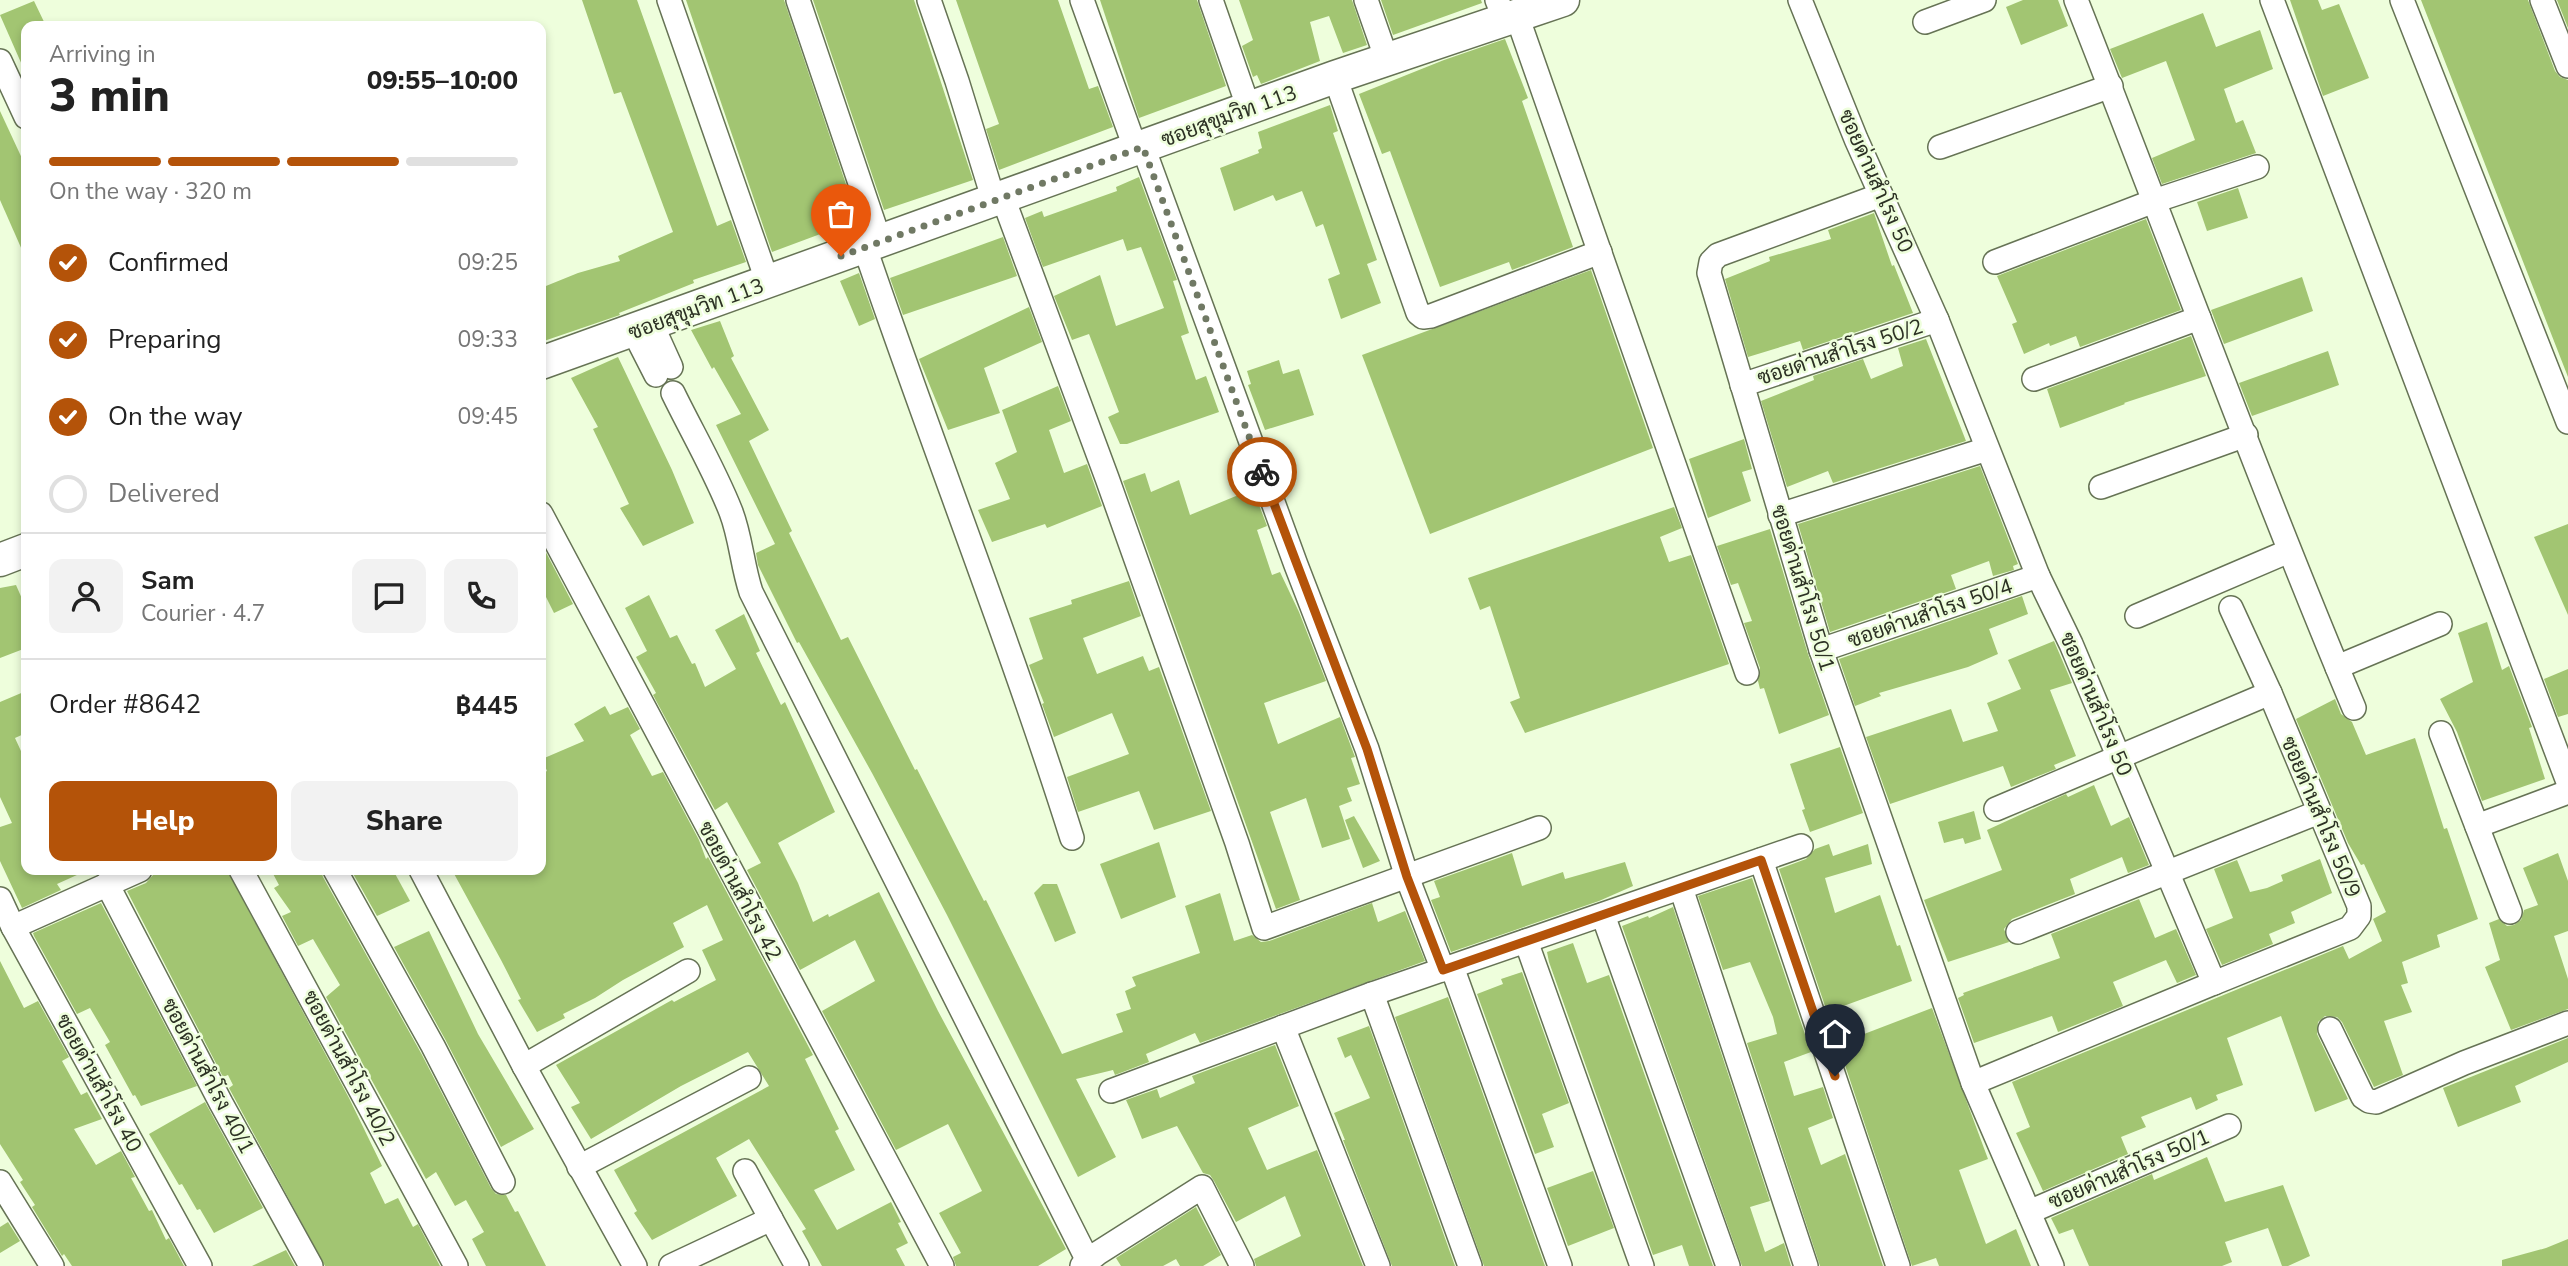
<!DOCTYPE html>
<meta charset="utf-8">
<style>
body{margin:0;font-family:"Nunito Sans",Sarabun,sans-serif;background:#f2f2f2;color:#222;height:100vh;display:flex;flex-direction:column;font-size:26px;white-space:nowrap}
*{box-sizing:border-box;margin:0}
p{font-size:23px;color:#767676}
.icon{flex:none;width:38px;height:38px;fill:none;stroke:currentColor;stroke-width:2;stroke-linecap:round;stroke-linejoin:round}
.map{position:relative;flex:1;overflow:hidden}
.sheet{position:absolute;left:21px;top:21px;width:525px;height:854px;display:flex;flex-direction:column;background:#fff;border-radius:14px;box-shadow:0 4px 10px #0003}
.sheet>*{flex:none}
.pin{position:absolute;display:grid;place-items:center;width:60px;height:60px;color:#fff;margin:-72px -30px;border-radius:50% 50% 50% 0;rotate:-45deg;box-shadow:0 0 7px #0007}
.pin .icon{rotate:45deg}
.courier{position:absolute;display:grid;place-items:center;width:70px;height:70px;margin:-35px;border:5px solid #b45309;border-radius:50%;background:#fff;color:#222;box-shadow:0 2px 9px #0007}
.head em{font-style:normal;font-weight:800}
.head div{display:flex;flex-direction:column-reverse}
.head{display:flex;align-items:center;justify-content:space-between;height:119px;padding:0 28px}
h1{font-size:46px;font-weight:800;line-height:52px}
.bar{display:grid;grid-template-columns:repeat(4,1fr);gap:10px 7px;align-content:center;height:84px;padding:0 28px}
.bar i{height:9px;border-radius:5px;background:#e0e0e0}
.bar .active{background:#b45309}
.bar p{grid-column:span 4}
.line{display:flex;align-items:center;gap:18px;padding:0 28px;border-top:2px solid #e0e0e0}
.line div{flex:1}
.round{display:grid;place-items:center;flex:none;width:74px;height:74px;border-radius:14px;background:#f2f2f2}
ol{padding:0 28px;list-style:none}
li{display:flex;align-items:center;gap:21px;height:77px}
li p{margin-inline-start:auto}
li .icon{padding:7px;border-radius:50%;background:#b45309;color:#fff;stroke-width:4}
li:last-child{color:#767676}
li i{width:38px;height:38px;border:4px solid #e0e0e0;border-radius:50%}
.button{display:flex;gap:14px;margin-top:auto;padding:14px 28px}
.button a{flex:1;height:80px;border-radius:14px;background:#b45309;color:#fff;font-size:28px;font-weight:800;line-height:80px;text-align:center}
.button a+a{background:#f2f2f2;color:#222}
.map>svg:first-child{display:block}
.building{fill:#a2c572}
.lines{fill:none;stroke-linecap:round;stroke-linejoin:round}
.street-casing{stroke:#667355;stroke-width:26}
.secondary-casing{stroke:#667355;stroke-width:35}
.street{stroke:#fff;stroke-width:23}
.secondary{stroke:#fff;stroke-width:32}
.done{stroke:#707964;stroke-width:7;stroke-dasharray:0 12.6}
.route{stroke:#b45309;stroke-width:9}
.labels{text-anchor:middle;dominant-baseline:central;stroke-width:5;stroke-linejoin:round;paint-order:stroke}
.street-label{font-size:21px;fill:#2c3124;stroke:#eefedc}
</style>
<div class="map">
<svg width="2568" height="1266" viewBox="0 0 2568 1266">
<rect width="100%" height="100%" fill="#eefedc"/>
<!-- building -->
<g class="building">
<polygon points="582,0 637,0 717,226 731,220 746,262 693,280 694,283 619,313 620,315 541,342 541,288 578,273 620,261 618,256 673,232 621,92 614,94"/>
<polygon points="686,0 784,0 858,220 772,252"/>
<polygon points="813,0 914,0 973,180 884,210"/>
<polygon points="956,0 1058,0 1089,89 1098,86 1113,127 999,170 986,129 999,124"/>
<polygon points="1100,0 1197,0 1226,86 1139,118"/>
<polygon points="1239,0 1352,0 1367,45 1343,53 1329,16 1310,22 1320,61 1261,84 1257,75 1253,77 1242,46 1253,40"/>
<polygon points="1381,0 1481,0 1482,3 1393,35"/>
<polygon points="2023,0 2058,0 2068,26 2021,45 2006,7"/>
<polygon points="2290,0 2318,0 2322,10 2339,4 2369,78 2323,96"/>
<polygon points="2421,0 2528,0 2555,71 2560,77 2568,80 2568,377"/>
<polygon points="2557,0 2568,0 2568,28"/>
<polygon points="34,1 46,26 26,26 26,74 0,15"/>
<polygon points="2203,13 2216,47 2260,30 2273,69 2224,89 2236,123 2243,120 2256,153 2162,184 2152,158 2195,140 2166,61 2122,78 2110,49"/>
<polygon points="1505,39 1528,98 1522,101 1573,247 1512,270 1509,262 1440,287 1390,151 1382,154 1359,94 1444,60"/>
<polygon points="1330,105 1338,131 1333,133 1377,260 1367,264 1381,303 1341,319 1328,279 1340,274 1323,224 1316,227 1302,191 1276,201 1273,195 1234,211 1220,168 1259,153 1258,150 1262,148 1258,132"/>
<polygon points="0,111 26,167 26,259 0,200"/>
<polygon points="1139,177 1177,280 1173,281 1189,333 1181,336 1196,380 1206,376 1219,412 1127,444 1120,444 1108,417 1119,412 1089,334 1072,340 1054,296 1100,275 1116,326 1164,308 1141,247 1127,251 1123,239 1043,267 1025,218 1042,211 1044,217 1117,191 1116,187"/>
<polygon points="2238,188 2248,218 2207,231 2197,202"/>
<polygon points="1874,213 1892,266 1894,265 1913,313 1803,350 1800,341 1748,357 1725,279 1770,261 1769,257 1831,239 1828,230"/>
<polygon points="2146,219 2181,310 2080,347 2076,336 2050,346 2049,343 2024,354 2012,324 2017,322 1997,276"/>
<polygon points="1003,237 1017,276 903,315 890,278"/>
<polygon points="1591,270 1653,448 1430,534 1362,355"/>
<polygon points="859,273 875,319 859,326 840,281"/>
<polygon points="2302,277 2313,311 2224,344 2211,310"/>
<polygon points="1029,307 1042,342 984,368 1000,413 948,430 919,359"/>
<polygon points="720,321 734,356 731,358 769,430 749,441 792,531 789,533 841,640 848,637 915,770 917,769 984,901 986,900 1062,1054 1123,1032 1116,1014 1131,1009 1125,991 1136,986 1132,977 1200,953 1185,906 1220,893 1234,941 1252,935 1261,942 1269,941 1372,903 1378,922 1405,911 1425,961 1200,1043 1195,1033 1146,1054 1149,1062 1115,1075 1113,1070 1076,1079 1116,1157 1078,1177 947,915 872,773 799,642 797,643 758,565 756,553 775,544 716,425 741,414 714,367 712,369 691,330"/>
<polygon points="2191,336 2206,376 2124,403 2125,404 2060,428 2047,389"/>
<polygon points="1926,339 1966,441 1833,483 1828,471 1787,487 1761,401 1814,380 1813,376 1863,359 1871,379 1903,366 1898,348"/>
<polygon points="2328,351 2339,385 2252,416 2239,383"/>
<polygon points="618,357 672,470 694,523 643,546 620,508 629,504 593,429 598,427 571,378"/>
<polygon points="1279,360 1283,374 1299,369 1314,415 1265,430 1248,385 1251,384 1247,371"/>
<polygon points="1058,386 1071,421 1049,430 1064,473 1087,464 1102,506 1047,528 1045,524 992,542 978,510 1010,499 995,463 1017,452 1002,410"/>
<polygon points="1744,439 1752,469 1742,472 1751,501 1708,518 1689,459"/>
<polygon points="1980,466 2018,564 2013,566 2014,570 1993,576 1989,561 1951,575 1956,589 1830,632 1798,524"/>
<polygon points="1145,473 1151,492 1179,480 1190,515 1253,489 1267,526 1257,530 1272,575 1280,572 1299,612 1326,681 1264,703 1278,744 1340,717 1355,757 1351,758 1360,784 1347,788 1352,801 1339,806 1350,839 1322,848 1306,798 1270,812 1300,900 1276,909 1123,481"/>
<polygon points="1674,507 1682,528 1660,537 1669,562 1691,555 1729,664 1525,733 1510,702 1520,698 1490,606 1480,610 1468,578"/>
<polygon points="2568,524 2568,615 2534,537"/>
<polygon points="1770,529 1808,654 1829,715 1779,734 1764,688 1760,689 1758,681 1760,668 1744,623 1752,621 1738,583 1731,585 1717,546"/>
<polygon points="541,543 573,604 554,613 541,587"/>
<polygon points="1129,581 1141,616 1083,638 1097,674 1143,656 1149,671 1159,667 1211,811 1154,830 1139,791 1078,812 1067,777 1129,754 1112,713 1054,737 1042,704 1044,703 1029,665 1043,659 1029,618 1072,604 1071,600"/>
<polygon points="16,585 26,608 26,648 0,658 0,588"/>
<polygon points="649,595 670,638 677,635 692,664 695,663 705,687 736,669 715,630 744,614 760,651 756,653 781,705 785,702 835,812 778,843 798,883 813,922 828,914 829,917 879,892 938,1011 1066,1249 1038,1266 956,1266 953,1257 961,1253 939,1213 982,1191 948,1124 896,1150 822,1011 875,981 855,940 800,970 747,870 761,863 727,802 715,810 653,695 656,693 636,657 647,651 625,608"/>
<polygon points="2022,596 2028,614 1989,629 1998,654 1968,667 1879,693 1881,696 1855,706 1839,659"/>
<polygon points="2487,622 2502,670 2509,666 2532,727 2529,728 2545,779 2482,801 2457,732 2440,699 2473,682 2458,633"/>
<polygon points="2054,641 2072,683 2050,690 2076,756 2054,765 2056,769 2011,787 2003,766 1890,804 1866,737 1951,709 1963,742 1998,731 1987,703 2021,689 2008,660"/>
<polygon points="2568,669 2568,714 2558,717 2544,679"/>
<polygon points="26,691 26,733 15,738 26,762 26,870 88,870 57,884 61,890 22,908 0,861 0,827 12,823 0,797 0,702"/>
<polygon points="2335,699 2341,714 2352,722 2366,755 2415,738 2444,829 2447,828 2478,919 2437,935 2440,947 2402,962 2408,983 2401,985 2412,1012 2384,1021 2403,1075 2374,1087 2342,1022 2337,1017 2325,1016 2318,1022 2317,1034 2348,1099 2315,1112 2281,1016 2227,1038 2243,1085 2216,1095 2218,1100 2196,1110 2191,1097 2141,1117 2146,1127 2121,1137 2128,1154 2043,1191 2016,1133 2030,1127 2012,1082 2343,946 2349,959 2382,941 2373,919 2386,912 2364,864 2361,865 2348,843 2296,719"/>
<polygon points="605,706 610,715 628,707 640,729 630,735 652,776 663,772 699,840 706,859 708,857 813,1055 805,1059 839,1129 835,1131 855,1170 814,1190 837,1230 891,1202 901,1222 898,1223 908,1243 896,1249 905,1266 822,1266 802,1231 806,1229 749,1139 716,1158 737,1196 652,1240 634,1213 637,1211 614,1170 769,1086 748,1052 681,1086 591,1139 571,1107 580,1103 556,1065 672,1000 674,1002 716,980 702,950 723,940 707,905 673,923 684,947 623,980 595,998 563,1014 565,1018 537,1032 518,1000 521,999 501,960 452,870 541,870 541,774 547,771 542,759 584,741 574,724"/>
<polygon points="1840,747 1863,813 1810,832 1802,810 1805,809 1790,764"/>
<polygon points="2094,785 2111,826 2129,817 2149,865 2128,873 2122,857 2070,879 2075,894 2012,919 2004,929 2009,942 1948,962 1924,900 2002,870 1987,830 2066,794 2068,797"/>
<polygon points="1974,811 1981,839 1965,844 1963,838 1944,843 1938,822"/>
<polygon points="1354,816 1380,861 1363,868 1345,820"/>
<polygon points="1159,842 1176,897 1121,919 1100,864"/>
<polygon points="1829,844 1833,856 1868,844 1872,864 1825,878 1835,913 1880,895 1897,946 1900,945 1912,981 1827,1012 1779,869 1806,859 1815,849"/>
<polygon points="1512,853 1522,886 1563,872 1565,879 1625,862 1633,886 1599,901 1451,952 1431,900 1440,897 1434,881"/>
<polygon points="2558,853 2568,881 2568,931 2554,936 2568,979 2568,1009 2511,1030 2485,967 2500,960 2489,923 2499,919 2507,926 2514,925 2521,920 2524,910 2538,905 2523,868"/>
<polygon points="2320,859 2332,893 2291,912 2295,923 2269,934 2273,944 2222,965 2206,929 2233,918 2214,869 2237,860 2250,892 2267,888 2283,881 2281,875"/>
<polygon points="164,870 227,870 349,1098 382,1166 370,1173 385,1204 398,1198 413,1227 418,1224 440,1266 325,1266 229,1088 233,1085 228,1075 223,1077 127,891 146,883 153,875"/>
<polygon points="271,870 321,870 323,877 421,1053 491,1188 496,1194 506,1195 515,1212 518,1211 546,1266 486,1266 472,1239 484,1232 466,1200 455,1206 436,1172 426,1179 326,997 340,985 313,939 298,946 282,916 291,912 274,888 279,885"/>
<polygon points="351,870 393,870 410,901 377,916"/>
<polygon points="1752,878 1811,1052 1784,1062 1794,1096 1823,1087 1833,1118 1808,1128 1821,1165 1845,1154 1883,1266 1820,1266 1747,1043 1777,1034 1773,1017 1750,962 1723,970 1698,896"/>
<polygon points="1043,884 1057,884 1076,933 1055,942 1034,893"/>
<polygon points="2139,899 2155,938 2176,929 2196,975 2177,983 2166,960 2113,982 2123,1006 2058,1032 2052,1016 1974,1043 1958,998 1964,995 1963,993 2060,958 2051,934"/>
<polygon points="101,903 197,1086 141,1106 135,1095 133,1096 105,1045 110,1042 90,1008 77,1014 34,936 33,933"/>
<polygon points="1673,907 1770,1201 1750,1207 1765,1252 1784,1243 1791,1266 1742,1266 1622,926 1648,916 1649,918"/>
<polygon points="429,931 478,1034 534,1129 501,1147 445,1039 394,947"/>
<polygon points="1573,943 1587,983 1609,975 1713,1266 1689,1266 1682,1245 1653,1255 1549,962 1547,952"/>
<polygon points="0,961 24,1008 38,1001 69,1057 62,1061 81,1095 87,1092 102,1119 74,1129 96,1165 121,1151 135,1177 131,1178 149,1211 152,1210 166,1240 169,1238 184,1266 72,1266 64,1254 62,1256 32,1207 35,1205 20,1182 23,1180 0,1144"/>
<polygon points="1522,972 1569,1103 1542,1114 1554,1147 1535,1154 1477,994 1503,984 1501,979"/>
<polygon points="1448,997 1545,1266 1484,1266 1395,1017"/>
<polygon points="1932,1008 1988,1159 1959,1170 1986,1244 2016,1229 2031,1266 1939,1266 1936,1258 1912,1266 1838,1044"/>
<polygon points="1369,1026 1455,1266 1392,1266 1343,1140 1345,1140 1334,1113 1370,1098 1351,1055 1345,1058 1337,1038"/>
<polygon points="2568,1038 2568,1062 2515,1086 2521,1102 2458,1127 2443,1088"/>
<polygon points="1275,1045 1299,1106 1248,1128 1267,1170 1317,1150 1363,1266 1256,1266 1254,1259 1301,1236 1285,1196 1236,1222 1214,1181 1210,1175 1203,1173 1177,1126 1142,1139 1130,1109 1126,1100 1157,1089 1160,1098 1195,1083 1192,1076"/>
<polygon points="205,1102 263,1208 214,1233 200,1209 197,1210 182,1184 179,1185 149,1134"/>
<polygon points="2207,1157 2225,1202 2283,1185 2310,1256 2288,1266 2282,1266 2268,1228 2225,1242 2232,1262 2222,1266 2089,1266 2073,1229 2059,1234 2051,1218 2152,1174 2154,1180"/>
<polygon points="1593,1171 1614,1228 1568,1246 1547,1188"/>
<polygon points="1196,1207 1221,1255 1203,1266 1180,1266 1176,1259 1163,1266 1121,1266 1116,1258"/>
<polygon points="8,1222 20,1241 0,1253 0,1227"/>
<polygon points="2568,1239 2568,1266 2502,1266 2502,1260 2546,1248"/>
<polygon points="286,1250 295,1266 252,1266"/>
</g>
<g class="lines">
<defs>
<g id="street">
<polyline points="669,0 768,283"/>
<polyline points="798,0 880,242"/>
<polyline points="929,0 957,81 994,201"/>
<polyline points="1082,0 1136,150"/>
<polyline points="1211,0 1249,109"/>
<polyline points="1366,0 1387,60"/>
<polyline points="1497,0 1505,20"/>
<polyline points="1800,0 1856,139 1937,320 2038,576 2071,644 2214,983 1973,1083 2052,1266"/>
<path d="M2076,0C2169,236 2256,474 2354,708"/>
<polyline points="2272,0 2568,782"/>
<polyline points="2402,0 2568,422"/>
<polyline points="2542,0 2568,66"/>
<polyline points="1517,16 1747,673"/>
<polyline points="1925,22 1984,0"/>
<polyline points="0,61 26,117"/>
<polyline points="1335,77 1418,313 1423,317 1431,316 1600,252"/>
<polyline points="1143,147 1296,565 1367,749 1407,877 1443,970"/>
<polyline points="1940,147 2111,86"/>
<polyline points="1881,195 1718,255 1711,262 1709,273 1821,650 1973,1083"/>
<polyline points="1003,198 1107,478 1237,843 1264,928 1539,828"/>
<path d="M865,248C932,445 1009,639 1072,838"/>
<polyline points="1995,262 2154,201 2257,167"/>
<polyline points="652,325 671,367"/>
<polyline points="634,332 656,375"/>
<polyline points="2034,379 2199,318"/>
<polyline points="1742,385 1937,320"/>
<path d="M673,393C692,432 715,471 731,512C741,538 742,565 751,592L1088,1261"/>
<polyline points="2101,487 2246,435"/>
<polyline points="541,514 942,1266"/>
<polyline points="1780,515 1987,449"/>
<polyline points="2137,616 2289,551"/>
<polyline points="1821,650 2038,576"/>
<polyline points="2337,667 2440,624"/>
<polyline points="2441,733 2510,912"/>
<polyline points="1996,809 2270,693"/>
<polyline points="2477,826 2568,792"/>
<polyline points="1761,860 1898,1266"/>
<polyline points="241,870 456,1266"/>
<polyline points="335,870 433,1046 503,1182"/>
<polyline points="421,870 524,1066 635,1266"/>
<polyline points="107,884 221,1103 311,1266"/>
<polyline points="1681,888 1806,1266"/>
<polyline points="0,899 13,927 200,1266"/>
<polyline points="1603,915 1728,1266"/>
<polyline points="13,927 140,870"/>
<polyline points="2018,932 2319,812"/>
<polyline points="1526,941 1642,1266"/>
<polyline points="1452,967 1560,1266"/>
<polyline points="2214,983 2350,928 2359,916 2359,906 2270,693 2231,608"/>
<polyline points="1372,994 1470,1266"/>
<polyline points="1283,1027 1378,1266"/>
<polyline points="2330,1029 2363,1097 2369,1101 2376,1102 2464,1063 2568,1023"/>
<polyline points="524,1066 688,971"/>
<polyline points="1111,1091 1372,994 1801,846"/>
<polyline points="579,1167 749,1078"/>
<polyline points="0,1182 52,1266"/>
<polyline points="2029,1212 2229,1126"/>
<polyline points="771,1219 797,1266"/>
<polyline points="671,1266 771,1219 745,1171"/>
<polyline points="1082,1266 1098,1253 1202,1187 1242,1266"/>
</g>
<g id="secondary">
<polyline points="541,363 1335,77 1563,0"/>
<polyline points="0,560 26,550"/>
</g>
</defs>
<!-- street casing -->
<use href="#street" class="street-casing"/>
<!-- secondary casing -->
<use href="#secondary" class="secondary-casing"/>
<!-- street -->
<use href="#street" class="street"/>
<!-- secondary -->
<use href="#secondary" class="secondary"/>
</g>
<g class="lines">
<!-- done -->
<polyline class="done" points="841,256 1143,147 1262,472"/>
<!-- route -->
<polyline class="route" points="1262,472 1367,749 1407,877 1443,970 1761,860 1835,1076"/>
</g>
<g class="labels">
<!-- street labels -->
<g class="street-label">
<text transform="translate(1229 116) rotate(-20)">ซอยสุขุมวิท 113</text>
<text transform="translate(1876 181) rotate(66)">ซอยด่านสำโรง 50</text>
<text transform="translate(696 309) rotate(-20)">ซอยสุขุมวิท 113</text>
<text transform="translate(1840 352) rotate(-18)">ซอยด่านสำโรง 50/2</text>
<text transform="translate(1803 588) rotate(73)">ซอยด่านสำโรง 50/1</text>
<text transform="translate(1930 613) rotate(-19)">ซอยด่านสำโรง 50/4</text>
<text transform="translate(2096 704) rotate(67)">ซอยด่านสำโรง 50</text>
<text transform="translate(2321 817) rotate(67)">ซอยด่านสำโรง 50/9</text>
<text transform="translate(740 891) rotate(62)">ซอยด่านสำโรง 42</text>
<text transform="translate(349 1068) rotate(62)">ซอยด่านสำโรง 40/2</text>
<text transform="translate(208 1076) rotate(62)">ซอยด่านสำโรง 40/1</text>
<text transform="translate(99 1083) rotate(61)">ซอยด่านสำโรง 40</text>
<text transform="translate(2129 1169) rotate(-23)">ซอยด่านสำโรง 50/1</text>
</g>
</g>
</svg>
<div class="pin" style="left:841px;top:256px;background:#ea580c"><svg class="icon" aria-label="bag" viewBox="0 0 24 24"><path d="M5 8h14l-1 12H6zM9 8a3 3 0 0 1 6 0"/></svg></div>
<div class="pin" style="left:1835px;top:1076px;background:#1f2937"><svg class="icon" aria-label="home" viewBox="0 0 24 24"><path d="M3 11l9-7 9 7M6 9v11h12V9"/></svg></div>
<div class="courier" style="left:1262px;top:472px"><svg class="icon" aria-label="bike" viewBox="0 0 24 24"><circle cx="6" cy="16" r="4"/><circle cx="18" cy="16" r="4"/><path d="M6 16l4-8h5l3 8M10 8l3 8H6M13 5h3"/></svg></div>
<section class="sheet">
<div class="head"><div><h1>3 min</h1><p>Arriving in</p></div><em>09:55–10:00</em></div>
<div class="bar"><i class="active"></i><i class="active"></i><i class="active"></i><i></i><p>On the way · 320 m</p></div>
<ol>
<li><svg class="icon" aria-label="check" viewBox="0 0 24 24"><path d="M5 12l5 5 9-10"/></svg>Confirmed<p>09:25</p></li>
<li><svg class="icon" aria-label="check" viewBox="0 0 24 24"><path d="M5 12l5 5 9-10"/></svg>Preparing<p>09:33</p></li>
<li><svg class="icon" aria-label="check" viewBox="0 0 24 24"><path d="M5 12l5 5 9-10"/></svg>On the way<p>09:45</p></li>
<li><i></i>Delivered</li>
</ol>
<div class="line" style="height:126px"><a class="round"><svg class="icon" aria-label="person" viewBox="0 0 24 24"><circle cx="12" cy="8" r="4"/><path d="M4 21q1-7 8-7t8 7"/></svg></a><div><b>Sam</b><p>Courier · 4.7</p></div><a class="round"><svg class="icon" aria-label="chat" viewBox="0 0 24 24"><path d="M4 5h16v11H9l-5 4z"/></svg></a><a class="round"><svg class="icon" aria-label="phone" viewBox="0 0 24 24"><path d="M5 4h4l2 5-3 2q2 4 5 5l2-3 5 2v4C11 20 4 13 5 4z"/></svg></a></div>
<div class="line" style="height:91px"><div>Order #8642</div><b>฿445</b></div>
<div class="button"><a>Help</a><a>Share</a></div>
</section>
</div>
